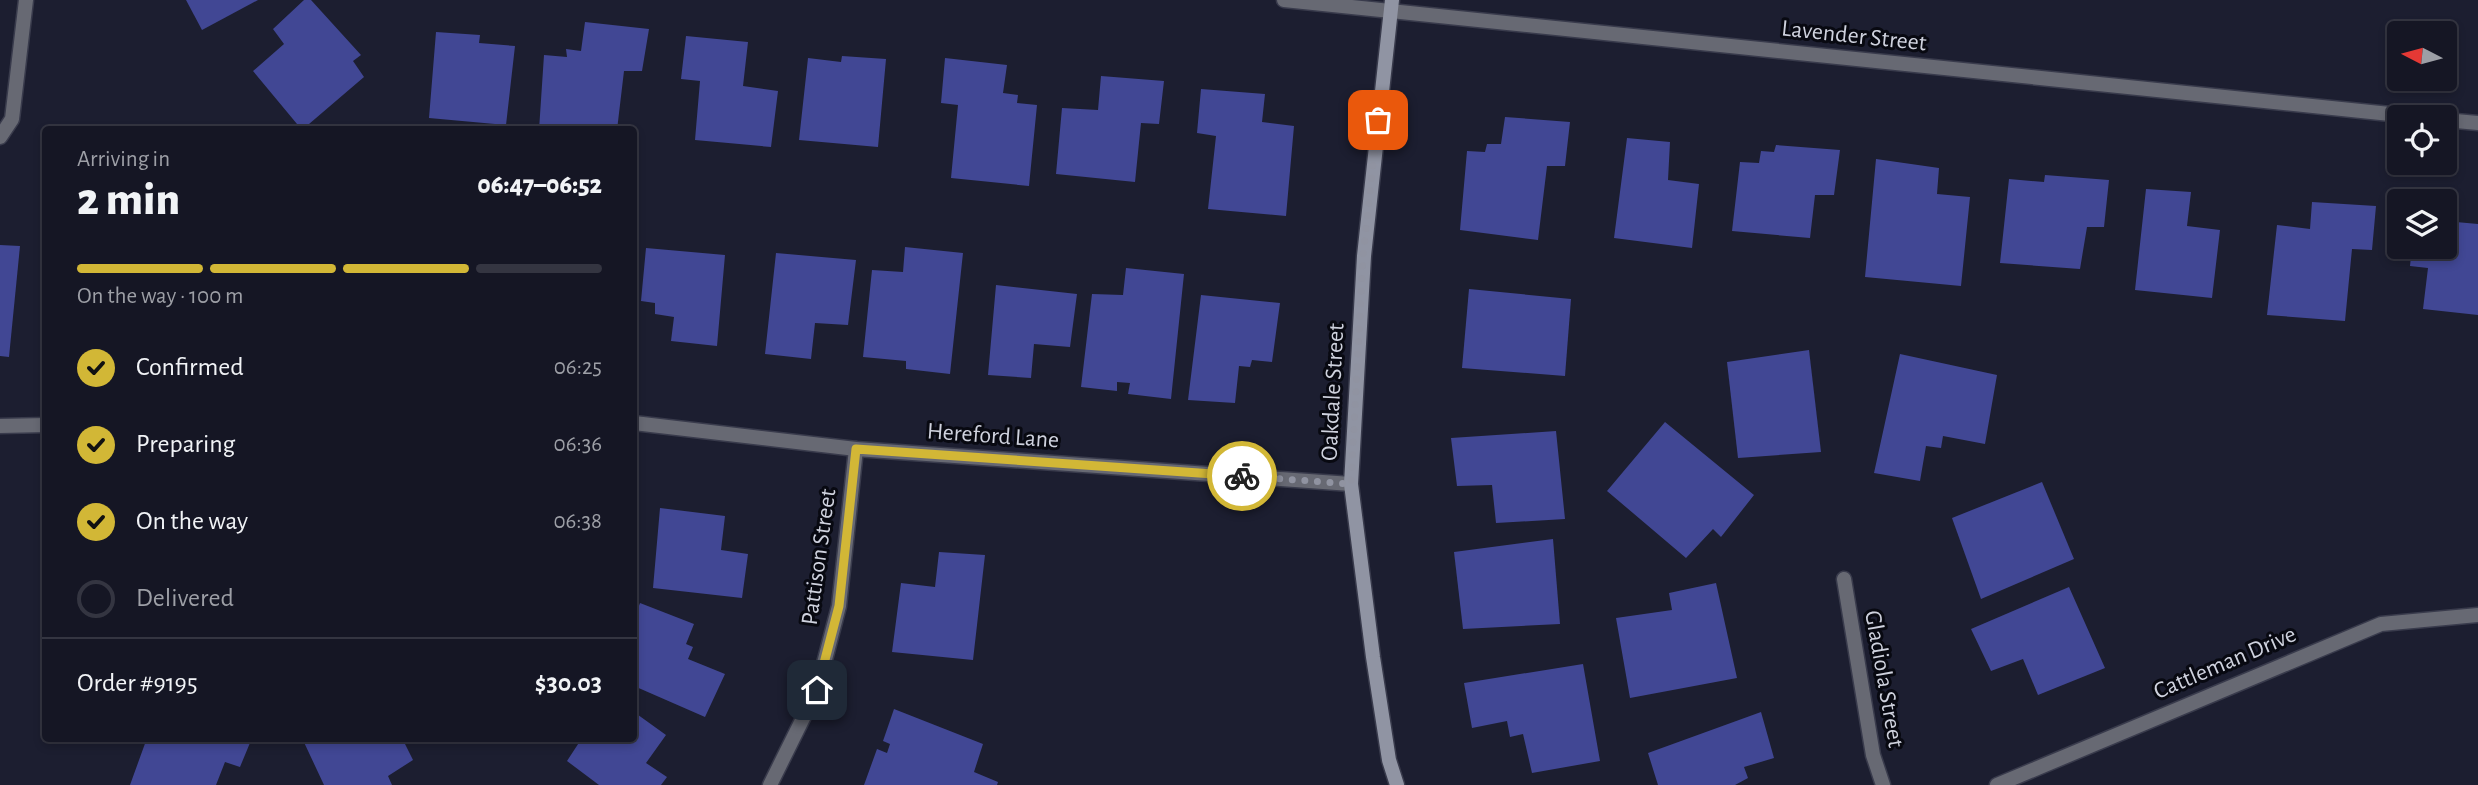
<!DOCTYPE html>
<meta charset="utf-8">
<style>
body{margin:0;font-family:"Alegreya Sans",sans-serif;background:#222331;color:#f1f3f6;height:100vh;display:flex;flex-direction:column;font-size:26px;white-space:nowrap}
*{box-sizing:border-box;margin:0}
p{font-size:23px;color:#9d9fa6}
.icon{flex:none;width:38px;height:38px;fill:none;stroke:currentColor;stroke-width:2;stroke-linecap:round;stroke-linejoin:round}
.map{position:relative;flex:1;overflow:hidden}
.side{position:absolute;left:42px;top:126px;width:595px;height:616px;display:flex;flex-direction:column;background:#151624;border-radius:7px;box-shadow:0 4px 10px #0003,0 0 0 2px #343541}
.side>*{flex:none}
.needle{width:46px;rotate:276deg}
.buttons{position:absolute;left:2387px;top:21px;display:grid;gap:14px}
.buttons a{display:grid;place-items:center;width:70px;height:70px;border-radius:7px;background:#151624;box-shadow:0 4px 10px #0003,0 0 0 2px #343541;font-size:35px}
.pin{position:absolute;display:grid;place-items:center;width:60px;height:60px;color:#fff;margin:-30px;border-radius:14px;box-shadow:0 4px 10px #0006}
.courier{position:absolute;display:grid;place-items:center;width:70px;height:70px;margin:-35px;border:5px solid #d2b736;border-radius:50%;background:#fff;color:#222;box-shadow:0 2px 9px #0007}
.head em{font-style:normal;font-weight:800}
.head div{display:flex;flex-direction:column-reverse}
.head{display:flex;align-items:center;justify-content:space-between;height:119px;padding:0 35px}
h1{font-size:46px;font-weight:800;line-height:52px}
.bar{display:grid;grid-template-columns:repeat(4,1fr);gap:10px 7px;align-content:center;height:84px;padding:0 35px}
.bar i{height:9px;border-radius:5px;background:#343541}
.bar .active{background:#d2b736}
.bar p{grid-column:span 4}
.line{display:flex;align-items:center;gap:18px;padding:0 35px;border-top:2px solid #343541}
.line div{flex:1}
ol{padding:0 35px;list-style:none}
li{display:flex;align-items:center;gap:21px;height:77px}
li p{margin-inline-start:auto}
li .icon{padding:7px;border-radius:50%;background:#d2b736;color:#111;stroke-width:4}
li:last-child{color:#9d9fa6}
li i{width:38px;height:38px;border:4px solid #343541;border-radius:50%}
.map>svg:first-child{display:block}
.building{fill:#414794}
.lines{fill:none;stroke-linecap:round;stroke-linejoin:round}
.lane-casing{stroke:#393b4c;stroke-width:17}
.street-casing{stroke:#393b4c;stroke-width:17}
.secondary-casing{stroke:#393b4c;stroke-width:17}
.lane{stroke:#676973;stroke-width:14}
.street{stroke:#676973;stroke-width:14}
.secondary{stroke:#9094a3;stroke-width:14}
.done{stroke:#9093a1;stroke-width:7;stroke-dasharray:0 12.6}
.route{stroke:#d2b736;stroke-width:9}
.labels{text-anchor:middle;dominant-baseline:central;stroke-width:6;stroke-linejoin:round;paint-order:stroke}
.street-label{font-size:24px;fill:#cfd2de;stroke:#080911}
</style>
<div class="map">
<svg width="2478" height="785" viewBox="0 0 2478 785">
<rect width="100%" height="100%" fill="#1c1e30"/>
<!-- building -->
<g class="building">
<polygon points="186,0 258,0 202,30"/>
<polygon points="304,0 311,0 361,55 353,61 364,77 302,130 253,71 284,44 273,29"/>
<polygon points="585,22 649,29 642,71 624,71 617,130 539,130 544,55 567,57 566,49 581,51"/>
<polygon points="436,32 480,35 479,43 515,46 506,125 429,118"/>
<polygon points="686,36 748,42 743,86 778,91 771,147 695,140 700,81 681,79"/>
<polygon points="842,56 886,59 878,147 799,140 808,58 841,62"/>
<polygon points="945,58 1007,65 1003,93 1018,95 1017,103 1037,105 1029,186 951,178 958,105 941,103"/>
<polygon points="1101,76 1164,81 1159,124 1141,123 1135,182 1056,174 1062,108 1098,110"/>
<polygon points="1201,89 1265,94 1262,122 1294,126 1286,216 1208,209 1216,136 1197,133"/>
<polygon points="1505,117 1570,122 1565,166 1547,166 1538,240 1460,230 1467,151 1485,152 1487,144 1501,144"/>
<polygon points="1627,138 1670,142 1668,180 1699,184 1692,248 1614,238"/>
<polygon points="1776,145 1840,150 1834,195 1815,195 1810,238 1732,231 1740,162 1759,163 1761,151 1774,152"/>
<polygon points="1876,159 1939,168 1937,194 1970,197 1961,286 1865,277"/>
<polygon points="2045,175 2109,180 2104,227 2087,227 2080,269 2000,263 2009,179 2044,182"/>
<polygon points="2146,189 2191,192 2187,226 2220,230 2212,298 2135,290"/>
<polygon points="2312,202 2376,206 2372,250 2352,249 2345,321 2267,315 2277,225 2310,229"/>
<polygon points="2445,221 2478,224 2478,315 2423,309 2428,268 2410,266 2412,247 2445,247"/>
<polygon points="0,245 20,246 9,357 0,356"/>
<polygon points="905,247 963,253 950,374 906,369 906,361 863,357 872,270 903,272"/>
<polygon points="646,248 725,255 717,346 671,341 674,317 655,314 655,303 641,301"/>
<polygon points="776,253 856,260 848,325 815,323 811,359 765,354"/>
<polygon points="1126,268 1184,274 1171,399 1128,394 1130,383 1117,382 1117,391 1081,387 1092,294 1123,295"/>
<polygon points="996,285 1077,294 1070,347 1034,344 1031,378 988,375"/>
<polygon points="1469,289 1571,299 1565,376 1462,368"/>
<polygon points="1201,295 1280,303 1272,362 1252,360 1250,367 1239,366 1235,403 1188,400"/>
<polygon points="1809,350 1821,452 1738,458 1727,362"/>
<polygon points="1900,354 1997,375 1985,444 1943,436 1941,448 1926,446 1920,481 1874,473"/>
<polygon points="1665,422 1754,495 1721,537 1713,529 1686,558 1607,491"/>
<polygon points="1556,431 1565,519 1496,523 1492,485 1457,486 1451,438"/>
<polygon points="2042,482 2074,559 1981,599 1952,518"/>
<polygon points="660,508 725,516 721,550 748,554 742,598 653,588"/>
<polygon points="1553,539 1560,624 1463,629 1454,552"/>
<polygon points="939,552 985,555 973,660 892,652 901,583 935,587"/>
<polygon points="1716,583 1737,678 1630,698 1616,618 1672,610 1669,593"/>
<polygon points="2069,587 2105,668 2038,695 2023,659 1991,671 1971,629"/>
<polygon points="640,603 694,624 686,644 693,647 688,659 725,674 705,717 634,686 634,619"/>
<polygon points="1583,664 1600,761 1532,773 1523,734 1510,737 1507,721 1472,728 1464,683"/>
<polygon points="894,709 983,744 974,772 998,782 997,785 864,785 877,749 887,753 890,744 883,741"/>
<polygon points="634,712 666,735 646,763 667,777 661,785 599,785 567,761 582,738 634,738"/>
<polygon points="1761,712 1774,758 1744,767 1748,778 1735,785 1658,785 1648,753"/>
<polygon points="147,738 252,738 240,767 225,762 216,785 130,785"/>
<polygon points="302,738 402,738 413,760 388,776 392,785 324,785"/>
</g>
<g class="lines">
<defs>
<polyline id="lane" points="0,137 12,119 26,0"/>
<g id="street">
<polyline points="1284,0 2419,117"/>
<polyline points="2445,120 2478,123"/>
<polyline points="634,423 856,449 1351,484"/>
<polyline points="0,426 46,425"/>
<polyline points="1844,579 1873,755 1883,785"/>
<polyline points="770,785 817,690 839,606 856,449"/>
<polyline points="1997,785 2381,624 2478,615"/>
</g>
<polyline id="secondary" points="1392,0 1364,256 1351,484 1373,657 1389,760 1397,785"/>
</defs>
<!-- lane casing -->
<use href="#lane" class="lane-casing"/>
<!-- street casing -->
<use href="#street" class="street-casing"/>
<!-- secondary casing -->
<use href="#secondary" class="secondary-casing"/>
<!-- lane -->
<use href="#lane" class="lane"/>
<!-- street -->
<use href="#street" class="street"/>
<!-- secondary -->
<use href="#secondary" class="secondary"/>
</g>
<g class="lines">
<!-- done -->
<polyline class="done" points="1242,476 1351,484 1363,256 1378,120"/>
<!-- route -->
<polyline class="route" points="817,690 839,606 856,449 1242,476"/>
</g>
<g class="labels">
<!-- street labels -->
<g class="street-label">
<text transform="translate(1854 36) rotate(6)">Lavender Street</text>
<text transform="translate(1333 392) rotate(-87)">Oakdale Street</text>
<text transform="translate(993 436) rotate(4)">Hereford Lane</text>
<text transform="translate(819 557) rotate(-82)">Pattison Street</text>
<text transform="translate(2225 663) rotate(-23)">Cattleman Drive</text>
<text transform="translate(1884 679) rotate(80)">Gladiola Street</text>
</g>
</g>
</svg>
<div class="buttons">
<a><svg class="needle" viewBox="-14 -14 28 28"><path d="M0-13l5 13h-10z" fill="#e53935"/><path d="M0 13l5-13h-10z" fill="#9d9fa6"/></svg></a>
<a><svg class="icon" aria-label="locate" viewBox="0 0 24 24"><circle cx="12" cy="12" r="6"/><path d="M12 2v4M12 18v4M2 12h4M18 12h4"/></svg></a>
<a><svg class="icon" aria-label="layers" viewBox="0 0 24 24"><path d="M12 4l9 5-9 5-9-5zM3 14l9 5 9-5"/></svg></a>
</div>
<div class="pin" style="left:1378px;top:120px;background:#ea580c"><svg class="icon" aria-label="bag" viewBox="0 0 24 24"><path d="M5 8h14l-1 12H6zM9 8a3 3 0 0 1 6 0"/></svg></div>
<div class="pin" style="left:817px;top:690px;background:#1f2937"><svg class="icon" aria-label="home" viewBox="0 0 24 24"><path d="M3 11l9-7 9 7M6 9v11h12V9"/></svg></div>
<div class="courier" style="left:1242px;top:476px"><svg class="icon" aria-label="bike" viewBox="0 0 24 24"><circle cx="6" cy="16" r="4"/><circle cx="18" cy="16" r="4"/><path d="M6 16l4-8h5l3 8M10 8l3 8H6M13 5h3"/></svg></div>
<section class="side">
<div class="head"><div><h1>2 min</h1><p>Arriving in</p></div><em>06:47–06:52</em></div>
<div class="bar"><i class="active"></i><i class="active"></i><i class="active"></i><i></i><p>On the way · 100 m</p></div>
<ol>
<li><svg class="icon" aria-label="check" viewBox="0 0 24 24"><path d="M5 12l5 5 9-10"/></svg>Confirmed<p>06:25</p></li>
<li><svg class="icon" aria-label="check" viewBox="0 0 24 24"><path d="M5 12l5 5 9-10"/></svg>Preparing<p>06:36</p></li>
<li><svg class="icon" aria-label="check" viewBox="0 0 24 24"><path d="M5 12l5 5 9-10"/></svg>On the way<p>06:38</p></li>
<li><i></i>Delivered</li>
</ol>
<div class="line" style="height:91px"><div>Order #9195</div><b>$30.03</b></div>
</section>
</div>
